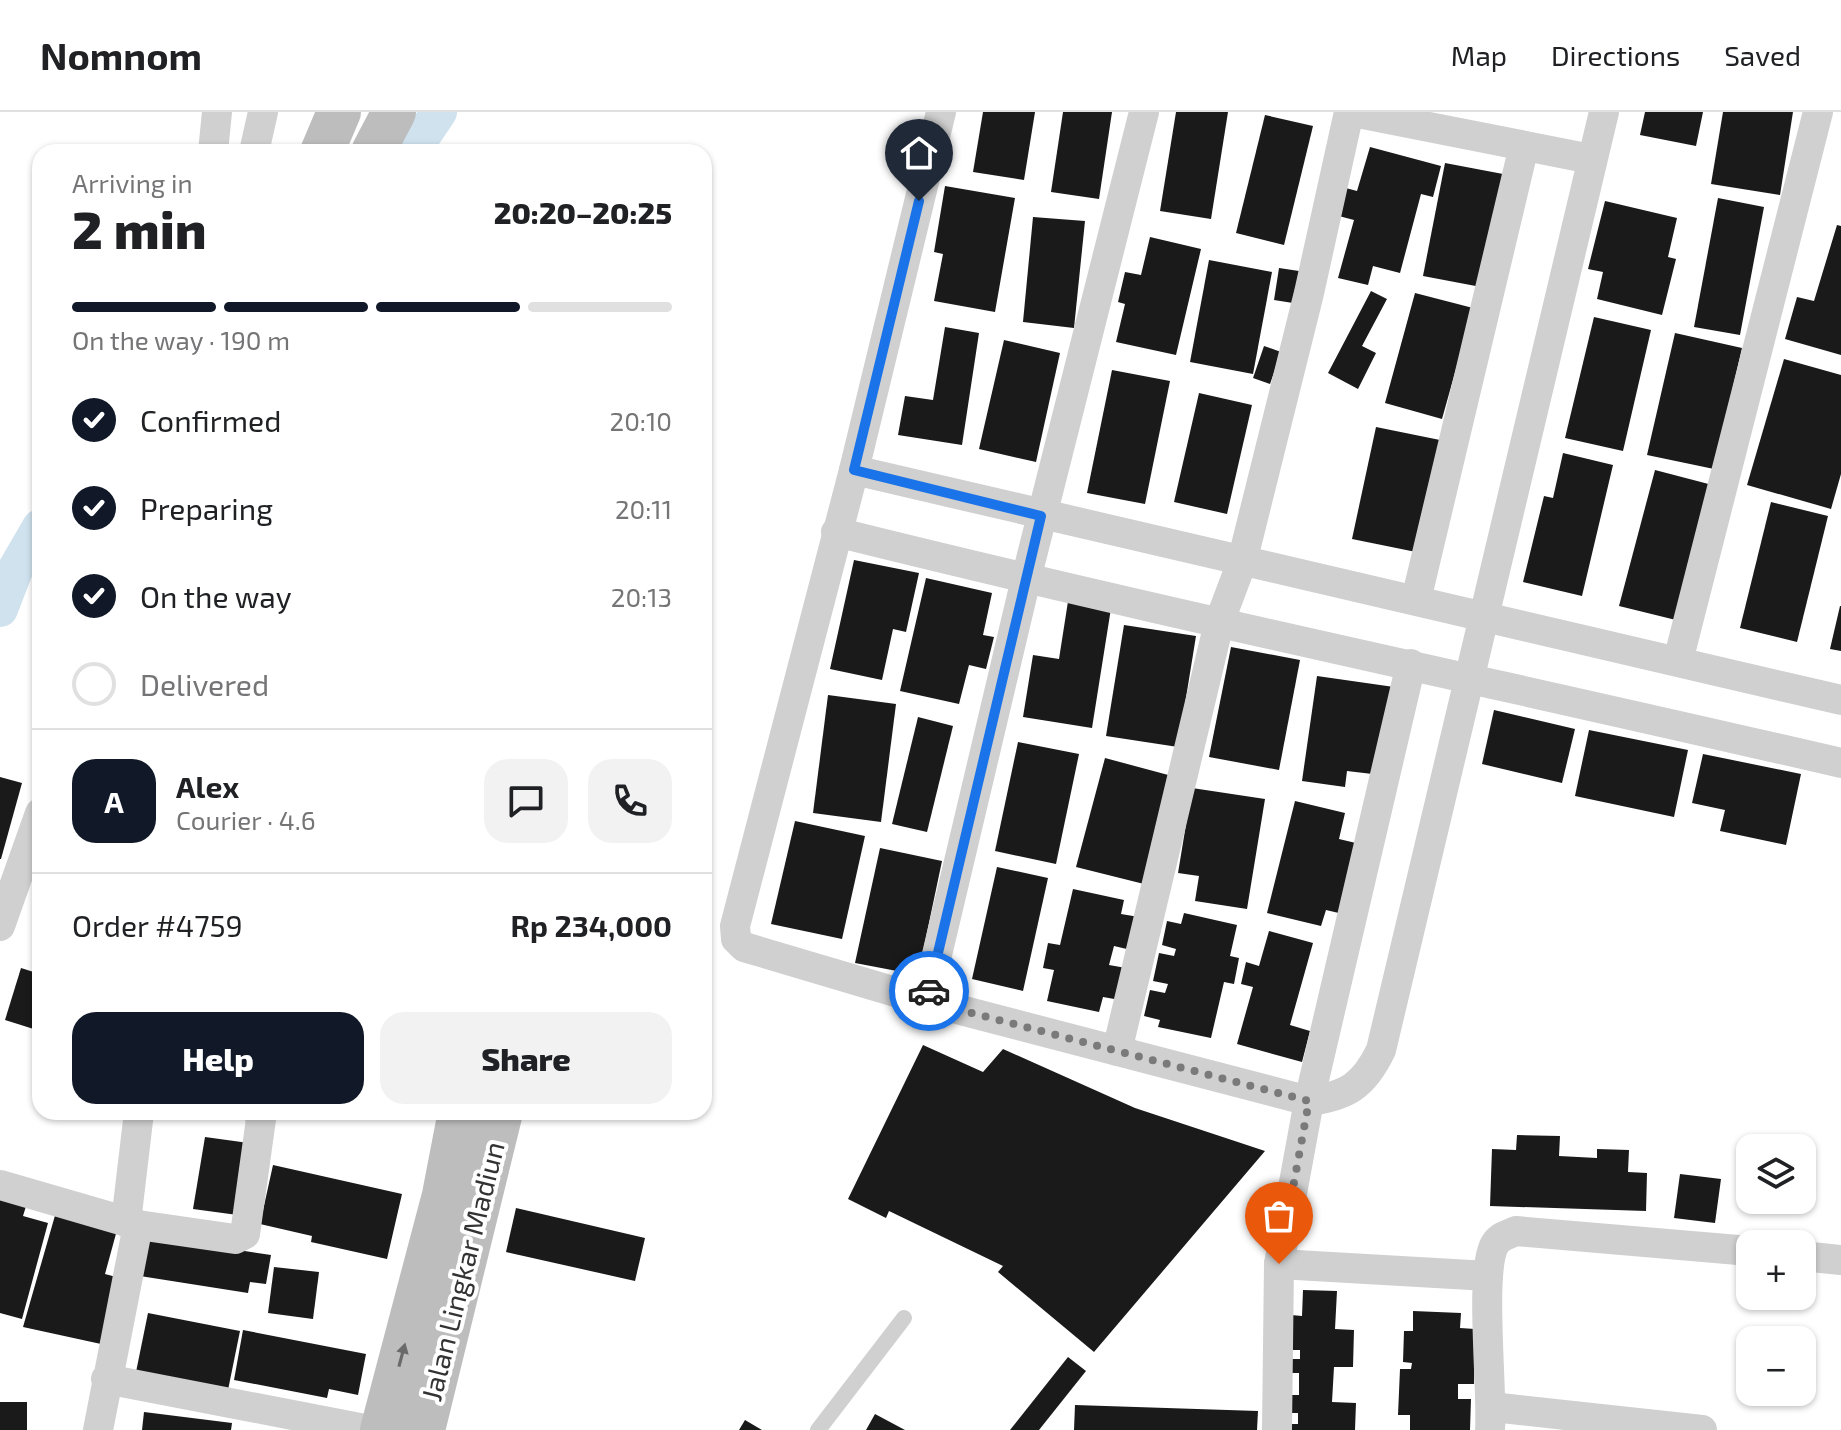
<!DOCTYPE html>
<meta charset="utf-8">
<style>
body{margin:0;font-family:"Exo 2",sans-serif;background:#f2f2f2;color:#202124;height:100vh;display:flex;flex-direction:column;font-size:30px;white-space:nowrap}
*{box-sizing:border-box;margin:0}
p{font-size:26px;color:#757577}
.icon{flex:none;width:44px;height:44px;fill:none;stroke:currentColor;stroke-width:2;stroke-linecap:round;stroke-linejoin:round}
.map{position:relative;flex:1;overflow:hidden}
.panel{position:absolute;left:32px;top:32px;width:680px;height:976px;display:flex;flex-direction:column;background:#fff;border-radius:24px;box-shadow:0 2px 6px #0004}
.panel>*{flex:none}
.fabs{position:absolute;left:1736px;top:1022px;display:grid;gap:16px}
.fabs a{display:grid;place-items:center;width:80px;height:80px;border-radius:16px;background:#fff;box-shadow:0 2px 6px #0004;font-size:40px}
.pin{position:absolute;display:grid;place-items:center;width:68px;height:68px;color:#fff;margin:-82px -34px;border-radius:50% 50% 50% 0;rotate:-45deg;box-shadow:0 0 8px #0007}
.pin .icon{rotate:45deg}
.courier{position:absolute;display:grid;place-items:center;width:80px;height:80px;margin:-40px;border:6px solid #1a73e8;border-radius:50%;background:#fff;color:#222;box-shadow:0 2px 10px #0007}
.overview em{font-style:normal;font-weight:800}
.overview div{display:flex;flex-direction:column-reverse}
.overview{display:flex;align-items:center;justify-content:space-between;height:136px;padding:0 40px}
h1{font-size:52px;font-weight:800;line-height:60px}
.bar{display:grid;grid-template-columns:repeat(4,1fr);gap:12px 8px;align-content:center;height:96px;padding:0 40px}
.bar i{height:10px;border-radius:6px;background:#e0e0e0}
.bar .current{background:#111827}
.bar p{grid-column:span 4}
.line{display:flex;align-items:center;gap:20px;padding:0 40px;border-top:2px solid #e0e0e0}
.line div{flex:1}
.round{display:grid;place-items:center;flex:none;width:84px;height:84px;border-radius:24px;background:#f2f2f2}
ol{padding:0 40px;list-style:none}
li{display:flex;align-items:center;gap:24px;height:88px}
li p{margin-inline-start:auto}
li .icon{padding:8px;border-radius:50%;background:#111827;color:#fff;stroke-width:4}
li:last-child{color:#757577}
li i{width:44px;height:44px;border:4px solid #e0e0e0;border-radius:50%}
.primary-button{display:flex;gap:16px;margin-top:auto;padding:16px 40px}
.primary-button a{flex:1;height:92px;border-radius:24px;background:#111827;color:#fff;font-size:32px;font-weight:800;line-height:92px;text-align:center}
.primary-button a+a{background:#f2f2f2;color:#202124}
header{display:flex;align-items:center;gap:48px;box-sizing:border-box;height:112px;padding:0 40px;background:#fff;border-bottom:2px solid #e0e0e0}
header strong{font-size:38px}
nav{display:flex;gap:44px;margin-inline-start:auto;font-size:28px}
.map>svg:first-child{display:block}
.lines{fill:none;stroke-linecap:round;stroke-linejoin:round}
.canal{stroke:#cfe2ee;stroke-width:36}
.building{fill:#1a1a1a}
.service{stroke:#d0d0d0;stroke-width:16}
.minor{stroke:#d0d0d0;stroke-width:30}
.secondary{stroke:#bdbdbd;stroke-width:44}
.oneway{fill:#6a6a6a}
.done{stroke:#7a7a7a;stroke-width:8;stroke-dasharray:0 14.4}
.route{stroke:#1a73e8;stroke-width:10}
.labels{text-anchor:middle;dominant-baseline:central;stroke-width:8;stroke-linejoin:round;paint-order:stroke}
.street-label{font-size:28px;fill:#333;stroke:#fff}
</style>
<header>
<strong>Nomnom</strong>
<nav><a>Map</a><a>Directions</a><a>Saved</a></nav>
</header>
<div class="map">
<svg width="1841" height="1318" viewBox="0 0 1841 1318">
<rect width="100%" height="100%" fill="#fff"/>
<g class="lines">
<!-- canal -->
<g class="canal">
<polyline points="412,40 439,0"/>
<polyline points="0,497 15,458 40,415"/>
</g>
</g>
<!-- building -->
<g class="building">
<polygon points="983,0 1035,0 1024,68 973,60"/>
<polygon points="1063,0 1112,0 1099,87 1051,80"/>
<polygon points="1176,0 1228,0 1211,107 1160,99"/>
<polygon points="1645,0 1703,0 1696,34 1640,23"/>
<polygon points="1723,0 1793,0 1780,83 1711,72"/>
<polygon points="1265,3 1313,14 1284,133 1236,121"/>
<polygon points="1370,35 1441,54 1433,85 1421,82 1400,161 1373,154 1368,173 1338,166 1354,108 1335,103 1342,75 1357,79"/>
<polygon points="1445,51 1503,62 1481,175 1423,164"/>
<polygon points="945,74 1015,86 995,200 934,189 943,142 934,140"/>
<polygon points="1718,86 1764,95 1740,223 1694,215"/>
<polygon points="1605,89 1677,106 1668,145 1676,147 1662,203 1597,187 1603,160 1588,157"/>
<polygon points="1033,105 1085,109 1074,216 1023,210"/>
<polygon points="1837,113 1841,114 1841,243 1785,227 1797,185 1814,189"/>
<polygon points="1150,125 1201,137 1176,243 1116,230 1125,192 1118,190 1125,160 1141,163"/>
<polygon points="1209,148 1272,160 1253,262 1190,250"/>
<polygon points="1279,156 1299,159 1293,191 1274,188"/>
<polygon points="1371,179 1387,187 1362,234 1376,241 1358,277 1328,261"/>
<polygon points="1415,181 1473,196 1442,307 1385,291"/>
<polygon points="1594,205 1651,218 1623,339 1565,326"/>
<polygon points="945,215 979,221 962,333 898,323 905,284 933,288"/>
<polygon points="1675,221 1742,236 1714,357 1647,343"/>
<polygon points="1004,228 1060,241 1036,350 979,337"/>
<polygon points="1264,234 1281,240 1270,272 1253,266"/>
<polygon points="1784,247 1841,263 1841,362 1831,397 1747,373"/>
<polygon points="1112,258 1170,269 1145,392 1087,381"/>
<polygon points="1199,281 1252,293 1227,402 1174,390"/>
<polygon points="1376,315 1440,328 1416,440 1352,427"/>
<polygon points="1563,341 1613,353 1582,484 1523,470 1544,384 1553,386"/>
<polygon points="1655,358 1720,375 1684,510 1619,494"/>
<polygon points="1771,390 1828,404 1797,530 1740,516"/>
<polygon points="854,448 919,461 906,520 893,517 882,568 830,557"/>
<polygon points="926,466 992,481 983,523 994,525 986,557 969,553 959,592 900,579"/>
<polygon points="1069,483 1112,490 1092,616 1023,605 1033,543 1059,547"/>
<polygon points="1840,494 1841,494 1841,539 1830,537"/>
<polygon points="1124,513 1196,524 1178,635 1106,624"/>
<polygon points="1231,535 1300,548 1279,658 1209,645"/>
<polygon points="1317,564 1394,575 1381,663 1347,659 1345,675 1302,669"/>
<polygon points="828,583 896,592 881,710 813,701"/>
<polygon points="1494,598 1575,617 1562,671 1482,652"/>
<polygon points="918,605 953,614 927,720 892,712"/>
<polygon points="1589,618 1688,638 1674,705 1575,684"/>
<polygon points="1018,630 1079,642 1056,752 995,739"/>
<polygon points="1703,642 1801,662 1786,733 1720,719 1725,698 1692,691"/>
<polygon points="1105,646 1172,664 1144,772 1076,755"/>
<polygon points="0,665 22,671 1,747 0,747"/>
<polygon points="1192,676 1265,687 1247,797 1195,789 1199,764 1178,761"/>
<polygon points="1295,689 1345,701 1339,727 1360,732 1343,802 1326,798 1321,814 1267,801"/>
<polygon points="795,709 865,724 842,827 771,812"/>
<polygon points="880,736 942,749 918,863 855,851"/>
<polygon points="997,755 1048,766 1023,879 972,867"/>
<polygon points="1073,777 1124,788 1121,802 1139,805 1131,838 1114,834 1109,853 1126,856 1120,888 1103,885 1099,900 1047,889 1054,858 1043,856 1048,831 1060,833"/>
<polygon points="1184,801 1237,813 1230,844 1239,846 1234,872 1224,870 1211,926 1158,915 1160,908 1144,904 1150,878 1165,881 1168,872 1153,869 1159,841 1174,844 1176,837 1162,833 1167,809 1181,812"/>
<polygon points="1269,819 1313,831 1290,913 1310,919 1302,950 1237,932 1253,875 1241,872 1246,850 1259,854"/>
<polygon points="21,856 40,862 40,919 5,908"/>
<polygon points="923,933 983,960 1003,937 1135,996 1265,1039 1094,1240 998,1160 1003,1154 889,1099 886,1106 848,1087"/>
<polygon points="205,1000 254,1000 254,1009 205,1004"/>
<polygon points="1517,1023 1560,1024 1559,1044 1597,1046 1597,1037 1629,1038 1628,1060 1647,1061 1646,1099 1490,1094 1492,1037 1516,1038"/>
<polygon points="205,1025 256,1032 245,1104 193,1097"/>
<polygon points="273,1053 402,1082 387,1147 311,1130 312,1124 260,1112"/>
<polygon points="1680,1062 1721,1067 1715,1111 1674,1106"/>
<polygon points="0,1083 27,1091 23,1104 48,1111 22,1207 0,1201"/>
<polygon points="516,1096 645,1126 635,1169 506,1140"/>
<polygon points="56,1100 117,1118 105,1162 120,1166 101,1232 23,1215"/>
<polygon points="146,1124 271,1143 266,1172 250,1170 248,1181 140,1164"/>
<polygon points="274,1155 319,1160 313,1207 268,1201"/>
<polygon points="1303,1178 1337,1179 1335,1217 1354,1218 1353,1255 1334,1255 1332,1290 1356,1291 1355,1318 1281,1318 1281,1312 1298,1312 1298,1301 1285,1301 1285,1283 1299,1283 1299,1261 1287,1261 1288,1247 1300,1247 1300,1238 1291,1238 1291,1203 1302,1204"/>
<polygon points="1413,1199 1461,1201 1460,1216 1475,1217 1474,1272 1458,1272 1458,1287 1471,1287 1470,1318 1410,1318 1410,1303 1398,1303 1400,1257 1411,1257 1412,1251 1403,1250 1404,1219 1413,1219"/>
<polygon points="148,1201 240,1219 228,1278 136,1260"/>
<polygon points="243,1218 366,1242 358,1283 329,1277 327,1286 234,1268"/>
<polygon points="1068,1245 1086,1259 1039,1318 1010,1318"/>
<rect x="0" y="1290" width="27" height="28"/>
<polygon points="1075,1293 1258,1299 1257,1318 1074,1318"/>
<polygon points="144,1300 232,1311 231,1318 142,1318"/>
<polygon points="875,1302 905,1318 866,1318"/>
<polygon points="745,1308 762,1318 739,1318"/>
</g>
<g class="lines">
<!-- service -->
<polyline class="service" points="818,1318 904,1206"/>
<!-- minor -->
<g class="minor">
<path d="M941,0L854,358L735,814L736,827L744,835L926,889L1309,989C1348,984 1364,973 1381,938L1604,0"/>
<polyline points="1353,0 1591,47"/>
<polyline points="213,40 217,0"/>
<polyline points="254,40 263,0"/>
<polyline points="854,358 1841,588"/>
<path d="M836,420C1169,503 1506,573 1841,651"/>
<polyline points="1416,488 1524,34"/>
<polyline points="1678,549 1818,0"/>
<polyline points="0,814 40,701"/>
<polyline points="926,889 1026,467 1144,0"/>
<polyline points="1117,939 1219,511 1242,450 1309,181 1349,0"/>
<polyline points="0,1073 138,1113 98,1318"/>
<polyline points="126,1110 139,1000"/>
<polyline points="138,1113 235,1127 245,1122 262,1000"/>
<polyline points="1802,1144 1841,1148"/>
<polyline points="1279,1152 1488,1164"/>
<polyline points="106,1267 370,1318"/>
<polyline points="1492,1295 1702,1318"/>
<polyline points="1277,1318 1279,1152 1309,989 1411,552"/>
<path d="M1490,1318C1493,1280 1479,1158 1495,1132C1500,1124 1509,1122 1516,1119L1750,1139"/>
</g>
<!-- secondary -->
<g class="secondary">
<polyline points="322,40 339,0"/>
<polyline points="373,40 394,0"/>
<polyline points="382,1318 444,1083 460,1000"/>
<polyline points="423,1318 501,1000"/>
</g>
</g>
<!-- one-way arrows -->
<defs><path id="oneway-solid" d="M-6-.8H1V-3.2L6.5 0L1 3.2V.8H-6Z" transform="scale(2)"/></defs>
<use class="oneway" href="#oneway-solid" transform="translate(402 1243) rotate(-75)"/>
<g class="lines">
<!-- done -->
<polyline class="done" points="929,879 926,889 1309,989 1279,1152"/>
<!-- route -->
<polyline class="route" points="919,89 854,358 1041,404 929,879"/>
</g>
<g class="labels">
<!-- street labels -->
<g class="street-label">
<text transform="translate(462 1159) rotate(-76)">Jalan Lingkar Madiun</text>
</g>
</g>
</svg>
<div class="fabs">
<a><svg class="icon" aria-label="layers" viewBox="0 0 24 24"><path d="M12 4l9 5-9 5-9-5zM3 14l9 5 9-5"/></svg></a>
<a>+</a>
<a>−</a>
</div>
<div class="pin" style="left:1279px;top:1152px;background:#ea580c"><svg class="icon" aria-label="bag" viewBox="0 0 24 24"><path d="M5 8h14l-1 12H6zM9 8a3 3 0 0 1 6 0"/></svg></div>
<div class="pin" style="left:919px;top:89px;background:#1f2937"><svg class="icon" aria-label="home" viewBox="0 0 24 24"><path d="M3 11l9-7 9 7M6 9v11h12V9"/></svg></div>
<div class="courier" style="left:929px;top:879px"><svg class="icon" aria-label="car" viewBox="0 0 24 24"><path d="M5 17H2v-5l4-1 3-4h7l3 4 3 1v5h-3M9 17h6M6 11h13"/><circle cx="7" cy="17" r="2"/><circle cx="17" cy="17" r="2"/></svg></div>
<section class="panel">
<div class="overview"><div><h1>2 min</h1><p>Arriving in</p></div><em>20:20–20:25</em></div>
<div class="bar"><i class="current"></i><i class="current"></i><i class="current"></i><i></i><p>On the way · 190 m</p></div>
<ol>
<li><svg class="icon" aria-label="check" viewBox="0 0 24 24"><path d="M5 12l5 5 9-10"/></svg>Confirmed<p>20:10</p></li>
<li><svg class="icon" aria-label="check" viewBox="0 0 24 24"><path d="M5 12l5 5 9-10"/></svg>Preparing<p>20:11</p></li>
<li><svg class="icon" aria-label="check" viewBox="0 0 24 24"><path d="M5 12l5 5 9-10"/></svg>On the way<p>20:13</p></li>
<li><i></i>Delivered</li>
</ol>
<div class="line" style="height:144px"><b class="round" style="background:#111827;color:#fff">A</b><div><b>Alex</b><p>Courier · 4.6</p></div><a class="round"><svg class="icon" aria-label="chat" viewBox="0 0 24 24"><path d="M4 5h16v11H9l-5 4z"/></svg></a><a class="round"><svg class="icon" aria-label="phone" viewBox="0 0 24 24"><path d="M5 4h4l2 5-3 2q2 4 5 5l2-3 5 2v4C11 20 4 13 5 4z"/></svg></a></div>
<div class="line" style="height:104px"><div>Order #4759</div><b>Rp 234,000</b></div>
<div class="primary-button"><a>Help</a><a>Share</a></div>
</section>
</div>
